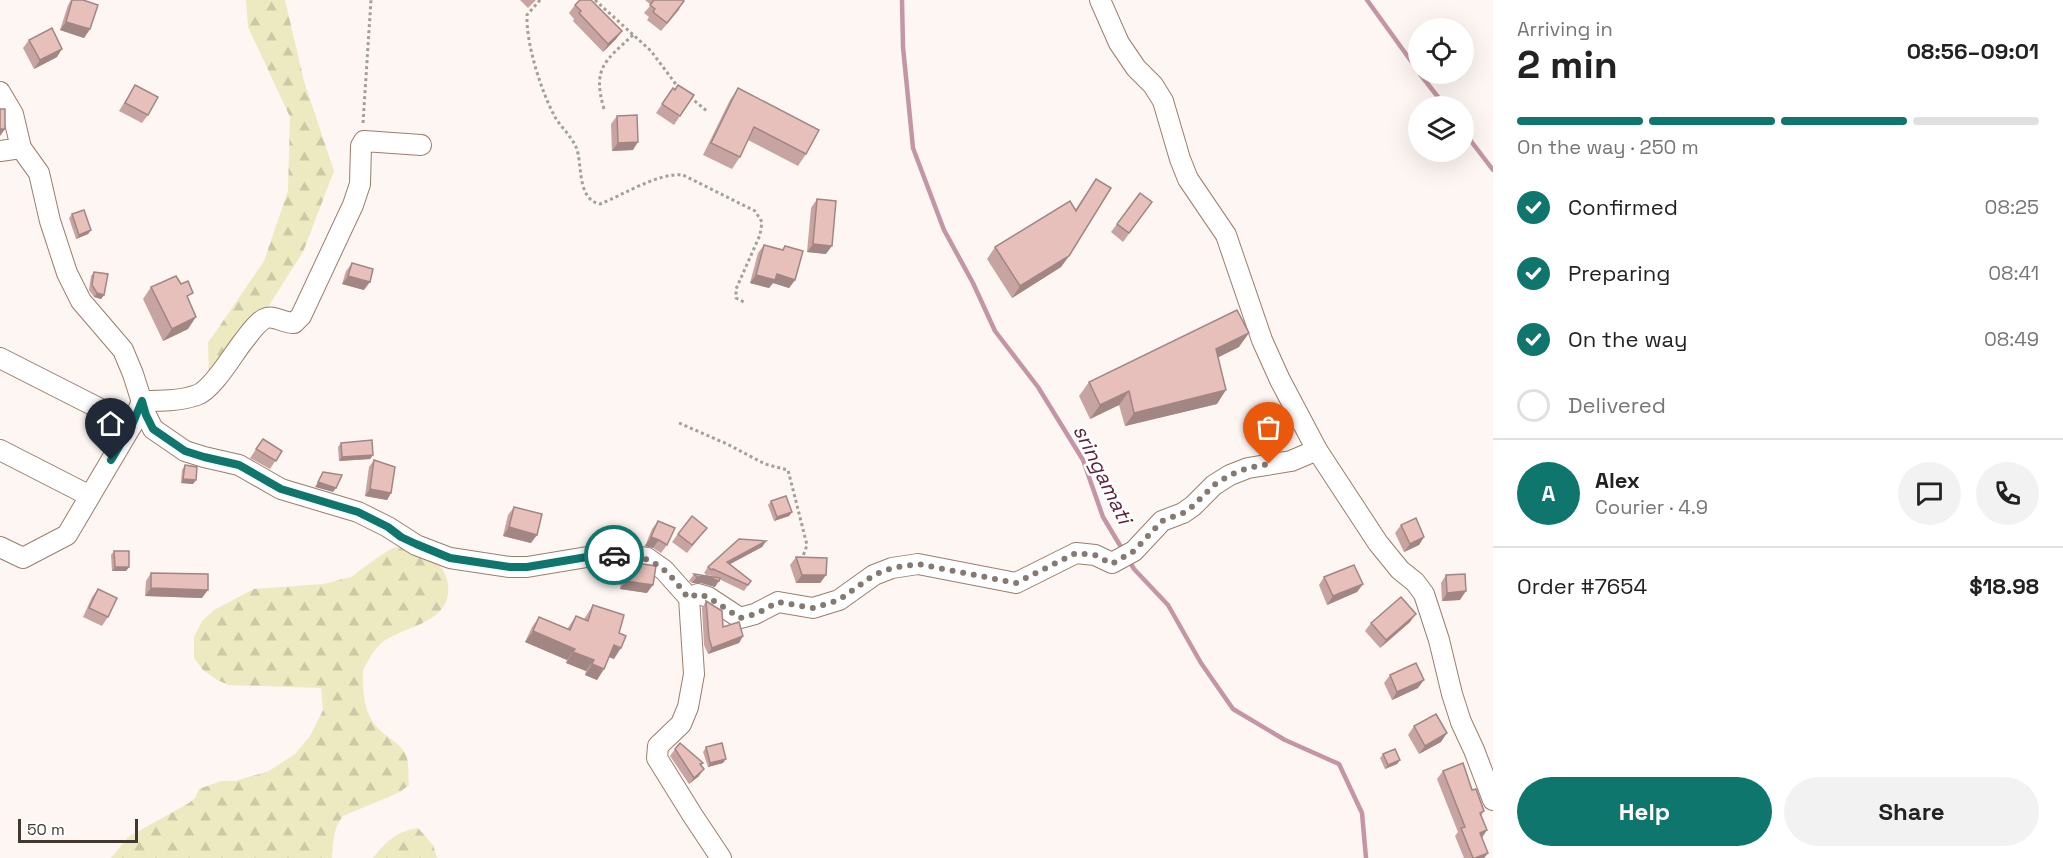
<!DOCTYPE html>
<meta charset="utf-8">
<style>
body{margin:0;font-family:"Space Grotesk",sans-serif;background:#f2f2f2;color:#222;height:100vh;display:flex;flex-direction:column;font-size:22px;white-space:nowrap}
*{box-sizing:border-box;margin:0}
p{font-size:20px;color:#767676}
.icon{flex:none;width:33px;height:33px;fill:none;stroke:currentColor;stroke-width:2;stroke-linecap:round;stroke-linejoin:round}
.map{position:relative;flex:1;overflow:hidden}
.sheet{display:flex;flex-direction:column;background:#fff;width:570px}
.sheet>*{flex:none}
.buttons{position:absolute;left:1408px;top:18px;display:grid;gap:12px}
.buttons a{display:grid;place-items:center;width:66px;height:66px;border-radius:50%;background:#fff;box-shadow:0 6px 24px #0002;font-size:30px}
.scale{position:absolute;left:18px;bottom:15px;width:120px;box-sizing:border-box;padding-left:6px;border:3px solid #44372f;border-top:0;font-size:16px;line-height:21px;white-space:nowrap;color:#44372f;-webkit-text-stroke:4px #fff;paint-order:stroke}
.pin{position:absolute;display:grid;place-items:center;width:51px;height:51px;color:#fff;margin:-62px -26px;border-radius:50% 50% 50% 0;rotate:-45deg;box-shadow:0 0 6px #0007}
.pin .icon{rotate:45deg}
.courier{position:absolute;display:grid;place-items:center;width:60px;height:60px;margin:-30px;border:4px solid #0f766e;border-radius:50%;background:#fff;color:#222;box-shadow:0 2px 8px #0007}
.summary em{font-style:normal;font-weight:700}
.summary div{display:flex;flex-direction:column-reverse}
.summary{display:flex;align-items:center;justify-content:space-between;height:102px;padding:0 24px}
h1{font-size:39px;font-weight:700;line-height:45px}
.bar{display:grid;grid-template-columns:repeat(4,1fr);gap:9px 6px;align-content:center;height:72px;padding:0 24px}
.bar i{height:8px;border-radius:4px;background:#e0e0e0}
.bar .on{background:#0f766e}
.bar p{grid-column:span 4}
.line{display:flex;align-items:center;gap:15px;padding:0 24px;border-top:2px solid #e0e0e0}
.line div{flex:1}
.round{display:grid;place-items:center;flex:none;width:63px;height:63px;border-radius:32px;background:#f2f2f2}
ol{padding:0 24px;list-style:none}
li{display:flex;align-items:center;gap:18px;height:66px}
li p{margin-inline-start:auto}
li .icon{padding:6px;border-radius:50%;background:#0f766e;color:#fff;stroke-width:4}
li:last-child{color:#767676}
li i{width:33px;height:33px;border:3px solid #e0e0e0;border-radius:50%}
.primary-button{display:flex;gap:12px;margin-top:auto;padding:12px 24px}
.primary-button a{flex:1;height:69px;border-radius:36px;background:#0f766e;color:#fff;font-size:24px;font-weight:700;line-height:69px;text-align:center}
.primary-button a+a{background:#f2f2f2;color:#222}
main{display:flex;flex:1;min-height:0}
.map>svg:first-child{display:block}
.forest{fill:url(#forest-firs)}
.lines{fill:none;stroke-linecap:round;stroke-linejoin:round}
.stream{stroke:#c496a5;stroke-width:4.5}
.minor-casing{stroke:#9c7d6c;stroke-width:22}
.path{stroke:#a79e98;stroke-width:3;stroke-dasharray:3 3;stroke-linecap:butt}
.minor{stroke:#fff;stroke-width:20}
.wall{fill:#c7a4a1}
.shaded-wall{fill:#a28683}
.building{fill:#e7bfbb;stroke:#a28683;stroke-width:1.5}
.done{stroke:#857a73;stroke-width:6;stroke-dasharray:0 10.8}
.route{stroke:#0f766e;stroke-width:8}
.labels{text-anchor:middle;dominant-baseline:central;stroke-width:5;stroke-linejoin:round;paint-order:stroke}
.water-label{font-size:21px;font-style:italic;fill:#5d243a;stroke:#fff}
</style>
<main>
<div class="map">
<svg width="1493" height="858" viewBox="0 0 1493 858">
<defs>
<pattern id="forest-firs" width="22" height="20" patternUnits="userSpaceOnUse" patternTransform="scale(1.5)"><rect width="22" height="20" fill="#edeac1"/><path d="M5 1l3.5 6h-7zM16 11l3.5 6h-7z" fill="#ccc9a6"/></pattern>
</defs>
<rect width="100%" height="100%" fill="#fdf6f2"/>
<!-- forest -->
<g class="forest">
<polygon points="246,0 285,0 304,81 334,171 303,252 250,335 209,374 208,343 264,261 288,191 290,117 248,27"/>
<path d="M403,546C423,553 445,560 448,585C452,620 412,625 389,638C379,643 373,652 368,661C365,666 363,669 363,674C363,696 364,716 382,732C391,740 403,745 407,758C409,766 408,777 409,785L400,792L343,816C333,828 333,843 332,858H111L128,837L189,803L195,798L199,789L221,781H235L269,771L295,754L310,736L323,710L321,688L229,685L217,680L203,670L194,658V637L202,621L214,610L254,589L323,584L351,577L381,555L393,548Z"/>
<path d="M418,828L433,845L437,858H373C385,842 397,831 418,828Z"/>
</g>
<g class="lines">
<!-- stream -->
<g class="stream">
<polyline points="902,0 903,47 913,148 944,230 973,283 995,331 1038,387 1083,460 1103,517 1124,552"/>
<polyline points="1367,0 1419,72"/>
<polyline points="1420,74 1445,106"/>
<polyline points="1464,132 1493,170"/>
<polyline points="1128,559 1134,569 1168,605 1201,663 1233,709 1285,740 1339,764 1362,813 1366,858"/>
</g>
<defs>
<g id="minor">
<polyline points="1100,0 1119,43 1136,68 1153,85 1163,101 1180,159 1188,179 1226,235 1262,340 1280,380 1317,450 1378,543 1400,570 1415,582 1424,594 1439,640 1452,694 1461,722 1474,750 1493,800"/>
<polyline points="0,92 13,114 21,148"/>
<polyline points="0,151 21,148 39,173 50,221 67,273 81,301 123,350 133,374 146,415 153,429 185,451 204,457 239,465 281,489 358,512 388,527 416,545 450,558 510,567 527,567 593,556 618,554 647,558 664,570 689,598 694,674 688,707 681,724 658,746 657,758 693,816 721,858"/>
<path d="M0,358L132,425L142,401C160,401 180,401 197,395C212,390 232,356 242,343C248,336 255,324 264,319C273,314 282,323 294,323L301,316L353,205L360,184L361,146L364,141L421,145"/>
<polyline points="0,450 90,496 132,425"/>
<polyline points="0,547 23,558 67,535 90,496"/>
<polyline points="689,598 698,594 708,597 740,618 755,614 778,602 813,608 839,600 874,575 892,568 918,564 1016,583 1076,553 1095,555 1112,563 1134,551 1162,521 1183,513 1193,506 1214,485 1230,475 1248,468 1291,461 1317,450"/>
</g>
</defs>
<!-- minor casing -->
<use href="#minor" class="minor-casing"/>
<!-- path -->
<g class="path">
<path d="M540,0L527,15C526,44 541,91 555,117C561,127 571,136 576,147C583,163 576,199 600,204C623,195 659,172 683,175L755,211L762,222L760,235L736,289V298L744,302"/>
<polyline points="595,0 651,51 678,87"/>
<polyline points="690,97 708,112"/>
<path d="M604,109C592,68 605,61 633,35"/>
<polyline points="363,123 371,0"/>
<polyline points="679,423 727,444 765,464 788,470 807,545 802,559"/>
</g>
<!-- minor -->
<use href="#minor" class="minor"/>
</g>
<!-- wall -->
<g class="wall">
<polygon points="71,0 83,0 90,29 84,38 60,30 68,5"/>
<polygon points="520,0 536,0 528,8"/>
<polygon points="645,0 683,0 679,10 661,31 647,20 649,17 644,13 651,5"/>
<polygon points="575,5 622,31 616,39 603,52 573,21 574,19 569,13"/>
<polygon points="29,40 57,57 34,69 23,48"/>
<polygon points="135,85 148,115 142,123 119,111"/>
<polygon points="673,88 675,90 694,95 674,125 656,113"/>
<polygon points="738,88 806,154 798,166 748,140 740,157 732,169 703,155 730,100"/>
<polygon points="617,116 633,150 612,151 611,124"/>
<polygon points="1096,179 1069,256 1061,267 1012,298 987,259 995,247 1075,210"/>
<polygon points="817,199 826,254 807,252 811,208"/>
<polygon points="1152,202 1123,242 1111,232 1117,224"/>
<polygon points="72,214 91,230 88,234 76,239 69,218"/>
<polygon points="764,245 782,250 785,246 795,280 789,288 773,283 769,288 750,283 758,253"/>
<polygon points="352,263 364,290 342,284 346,271"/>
<polygon points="94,272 104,295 101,299 94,297 89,290 91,276"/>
<polygon points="151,287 189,299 188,329 163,341 143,299"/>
<polygon points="1239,347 1218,357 1217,404 1125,426 1119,405 1090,419 1079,396 1089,382"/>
<polygon points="263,439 282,451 270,469 250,458"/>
<polygon points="341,443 373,455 370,459 339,461 338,447"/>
<polygon points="374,460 391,493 387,500 365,496 369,467"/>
<polygon points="185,465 196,480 193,484 181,483 182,470"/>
<polygon points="771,501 792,512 789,516 774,521 768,505"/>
<polygon points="514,507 531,543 503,536 508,515"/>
<polygon points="658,521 667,545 661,553 653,548 645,546 652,529"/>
<polygon points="1401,525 1424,537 1419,545 1404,552 1395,533"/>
<polygon points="707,528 687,553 672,542 678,534"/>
<polygon points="766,541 762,547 729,564 751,581 744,591 719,579 715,587 701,583 692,583 689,581 694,574 715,577 709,575 708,576 704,573 708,567"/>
<polygon points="114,551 129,567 126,571 112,571 111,555"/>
<polygon points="796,557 826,575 820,583 796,583 790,565"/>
<polygon points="629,562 647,593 620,589 623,571"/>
<polygon points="151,573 202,598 145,596 146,581"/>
<polygon points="1446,575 1460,600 1442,601 1441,583"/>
<polygon points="1324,577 1363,584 1357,592 1327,605 1319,585"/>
<polygon points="98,589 108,617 102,626 83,617 92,597"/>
<polygon points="706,601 723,627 743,636 739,643 708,654 704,645 702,608"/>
<polygon points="593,605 619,633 614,659 609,657 604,669 597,680 585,675 586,671 566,663 567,660 525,642 532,627 539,617 567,629 576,616 584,619 586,616"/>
<polygon points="1410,622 1380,648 1365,631 1371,623"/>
<polygon points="1390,675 1418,688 1392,700 1384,683"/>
<polygon points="1414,726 1441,742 1419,754 1408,735"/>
<polygon points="706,747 723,763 708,767 703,752"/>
<polygon points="675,749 703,763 701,766 699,776 689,784 670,756"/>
<polygon points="1383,754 1400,760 1397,764 1385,769 1380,758"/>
<polygon points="1443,771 1472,790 1484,811 1481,816 1487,830 1482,838 1488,853 1484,858 1464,858 1455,836 1458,832 1437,779"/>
</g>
<!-- shaded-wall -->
<g class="shaded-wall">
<polygon points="66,22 90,29 84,38 60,30"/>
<polygon points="622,31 616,39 603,52 608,44"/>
<polygon points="62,49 57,57 34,69 40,60"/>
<polygon points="0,129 5,129 0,136"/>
<polygon points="638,142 633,150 612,151 618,143"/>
<polygon points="91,230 88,234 76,239 79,235"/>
<polygon points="813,244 832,246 826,254 807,252"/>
<polygon points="1069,256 1061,267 1012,298 1020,286"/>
<polygon points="777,274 795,280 789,288 773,283 769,288 750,283 756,275"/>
<polygon points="348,276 370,282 364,290 342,284"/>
<polygon points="97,293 104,295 101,299 94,297"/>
<polygon points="196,317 188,329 163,341 172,329"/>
<polygon points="1249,333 1239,347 1207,363 1216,349"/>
<polygon points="1226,390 1217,404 1125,426 1134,413"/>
<polygon points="1129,391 1119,405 1090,419 1100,405"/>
<polygon points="373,455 370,459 339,461 342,457"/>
<polygon points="183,479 196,480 193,484 181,483"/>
<polygon points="318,482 336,488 333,492 315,487"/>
<polygon points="370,489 391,493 387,500 365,496"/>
<polygon points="792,512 789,516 774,521 777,517"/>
<polygon points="509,527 537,535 531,543 503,536"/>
<polygon points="651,537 659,540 653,548 645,546"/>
<polygon points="1424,537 1419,545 1404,552 1410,544"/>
<polygon points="766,541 762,547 723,568 727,562"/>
<polygon points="115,567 129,567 126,571 112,571"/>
<polygon points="802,575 826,575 820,583 796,583"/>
<polygon points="706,576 719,581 715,587 701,583 692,583 697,577"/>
<polygon points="626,581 653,585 647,593 620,589"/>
<polygon points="1363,584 1357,592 1327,605 1333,596"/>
<polygon points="151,588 208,590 202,598 145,596"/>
<polygon points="1466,591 1460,600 1442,601 1447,593"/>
<polygon points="1416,614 1410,622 1380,648 1386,640"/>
<polygon points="533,631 575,649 567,660 525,642"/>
<polygon points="743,636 739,643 708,654 712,648"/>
<polygon points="614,645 621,648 614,659 606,656"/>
<polygon points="573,652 594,660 586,671 566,663"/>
<polygon points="592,664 604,669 597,680 585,675"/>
<polygon points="1424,680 1418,688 1392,700 1397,692"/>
<polygon points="1447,733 1441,742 1419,754 1425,746"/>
<polygon points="726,759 723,763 708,767 710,763"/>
<polygon points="1400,760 1397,764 1385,769 1388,765"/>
<polygon points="704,769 699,776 689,784 694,778"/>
<polygon points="1487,830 1481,838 1480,833"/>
<polygon points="1488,853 1484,858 1475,858"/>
</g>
<!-- building -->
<g class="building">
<polygon points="72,0 83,0 98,5 90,29 66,22"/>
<polygon points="580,0 591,0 622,31 608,44 579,13 581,11 575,5"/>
<polygon points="654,0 683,0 684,1 667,23 653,12 655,9 650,5"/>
<polygon points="52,28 62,49 40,60 29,40"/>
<polygon points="135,85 158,97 148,115 125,103"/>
<polygon points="678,85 694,95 680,116 662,104 673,88 675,90"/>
<polygon points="738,88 819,130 806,154 754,127 740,157 711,143"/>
<rect x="0" y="109" width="5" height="20"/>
<polygon points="637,115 638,142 618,143 617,116"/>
<polygon points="1096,179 1111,188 1069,256 1020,286 995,247 1070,201 1076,211"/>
<polygon points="1140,193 1152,202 1129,233 1117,224"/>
<polygon points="817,199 836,201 832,246 813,244"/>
<polygon points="84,210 91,230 79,235 72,214"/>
<polygon points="764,245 783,250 785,246 803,251 795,280 777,274 775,280 756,275"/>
<polygon points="352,263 373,269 370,282 348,276"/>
<polygon points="94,272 108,274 104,295 97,293 92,285"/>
<polygon points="176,276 181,284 188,281 193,293 187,296 196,317 172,329 151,287"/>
<polygon points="1237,310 1249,333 1216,349 1226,390 1134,413 1129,391 1100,405 1089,382"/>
<polygon points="263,439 282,451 276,461 256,449"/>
<polygon points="372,440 373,455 342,457 341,443"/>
<polygon points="374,460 395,467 391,493 370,489"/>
<polygon points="185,465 197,467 196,480 183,479"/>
<polygon points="323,472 342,475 336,488 318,482"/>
<polygon points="786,496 792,512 777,517 771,501"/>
<polygon points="514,507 542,514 537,535 509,527"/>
<polygon points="692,516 707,528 692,545 678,534"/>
<polygon points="1416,518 1424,537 1410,544 1401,525"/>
<polygon points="658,521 675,528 667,545 659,540 651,537"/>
<polygon points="739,539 766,541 727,562 751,581 748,585 713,569 712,570 708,567"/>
<polygon points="114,551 129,551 129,567 115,567"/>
<polygon points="796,557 827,558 826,575 802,575"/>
<polygon points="629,562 656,566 653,585 626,581"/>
<polygon points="1354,565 1363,584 1333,596 1324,577"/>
<polygon points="151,573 208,574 208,590 151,588"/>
<polygon points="694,574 720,578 719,581 706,576 697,577"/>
<polygon points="1465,574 1466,591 1447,593 1446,575"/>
<polygon points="98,589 117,598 108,617 89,608"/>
<polygon points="1401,597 1416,614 1386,640 1371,623"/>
<polygon points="706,601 722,611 723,627 739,622 743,636 712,648 709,638"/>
<polygon points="593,605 624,615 619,633 626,636 621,648 614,645 604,669 592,664 594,660 573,652 575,649 533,631 539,617 570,630 576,616 588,621"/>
<polygon points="1416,663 1424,680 1397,692 1390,675"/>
<polygon points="1436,714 1447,733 1425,746 1414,726"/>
<polygon points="680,743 703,763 700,764 704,769 694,778 675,749"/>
<polygon points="722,743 726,759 710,763 706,747"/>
<polygon points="1395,749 1400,760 1388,765 1383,754"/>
<polygon points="1463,763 1472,790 1476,789 1484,811 1480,813 1487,830 1480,833 1488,853 1475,858 1473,858 1461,828 1465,827 1443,771"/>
</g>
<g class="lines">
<!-- done -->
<path class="done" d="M614,555C653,554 667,569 688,598L698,594L708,597L740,618L756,614L778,602L813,608L839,600L874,575L892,568L918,564L1016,583L1076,553L1095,555L1112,564L1134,551L1162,521L1183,513L1193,506L1214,485L1230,475L1248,468L1269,464"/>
<!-- route -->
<polyline class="route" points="111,460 132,425 142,401 146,415 153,429 185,451 204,457 239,465 281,489 358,512 388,527 401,537 416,544 450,558 510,567 527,567 593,556 614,555"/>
</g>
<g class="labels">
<!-- water labels -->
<g class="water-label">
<text transform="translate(1103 474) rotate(64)">sringamati</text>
</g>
</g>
</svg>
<div class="buttons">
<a><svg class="icon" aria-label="locate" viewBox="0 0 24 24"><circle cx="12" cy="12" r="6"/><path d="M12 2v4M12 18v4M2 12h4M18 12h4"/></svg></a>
<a><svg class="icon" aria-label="layers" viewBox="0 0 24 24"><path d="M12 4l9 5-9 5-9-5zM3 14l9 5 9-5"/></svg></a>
</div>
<div class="scale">50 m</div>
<div class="pin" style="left:1269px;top:464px;background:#ea580c"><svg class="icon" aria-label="bag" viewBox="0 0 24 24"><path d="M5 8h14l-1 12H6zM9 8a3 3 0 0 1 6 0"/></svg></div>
<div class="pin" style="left:111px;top:460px;background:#1f2937"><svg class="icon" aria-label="home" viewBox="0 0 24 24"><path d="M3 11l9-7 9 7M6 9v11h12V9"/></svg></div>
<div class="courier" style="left:614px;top:555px"><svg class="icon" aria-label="car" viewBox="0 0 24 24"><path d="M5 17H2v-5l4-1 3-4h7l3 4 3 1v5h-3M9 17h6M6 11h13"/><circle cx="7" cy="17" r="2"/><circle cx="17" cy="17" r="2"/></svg></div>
</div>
<section class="sheet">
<div class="summary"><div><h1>2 min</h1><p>Arriving in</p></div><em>08:56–09:01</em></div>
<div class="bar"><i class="on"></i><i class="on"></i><i class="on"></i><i></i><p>On the way · 250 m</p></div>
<ol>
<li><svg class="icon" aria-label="check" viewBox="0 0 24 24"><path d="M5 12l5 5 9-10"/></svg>Confirmed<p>08:25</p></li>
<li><svg class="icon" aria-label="check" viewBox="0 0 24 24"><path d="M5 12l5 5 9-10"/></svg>Preparing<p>08:41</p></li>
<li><svg class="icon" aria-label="check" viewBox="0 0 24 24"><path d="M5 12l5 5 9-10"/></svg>On the way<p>08:49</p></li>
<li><i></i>Delivered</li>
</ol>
<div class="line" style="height:108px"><b class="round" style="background:#0f766e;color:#fff">A</b><div><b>Alex</b><p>Courier · 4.9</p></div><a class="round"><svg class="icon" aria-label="chat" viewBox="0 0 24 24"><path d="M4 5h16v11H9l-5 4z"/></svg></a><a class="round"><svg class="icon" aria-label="phone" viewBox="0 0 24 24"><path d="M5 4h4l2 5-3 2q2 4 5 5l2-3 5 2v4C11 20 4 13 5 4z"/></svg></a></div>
<div class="line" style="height:78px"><div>Order #7654</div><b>$18.98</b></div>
<div class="primary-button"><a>Help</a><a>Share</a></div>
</section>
</main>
